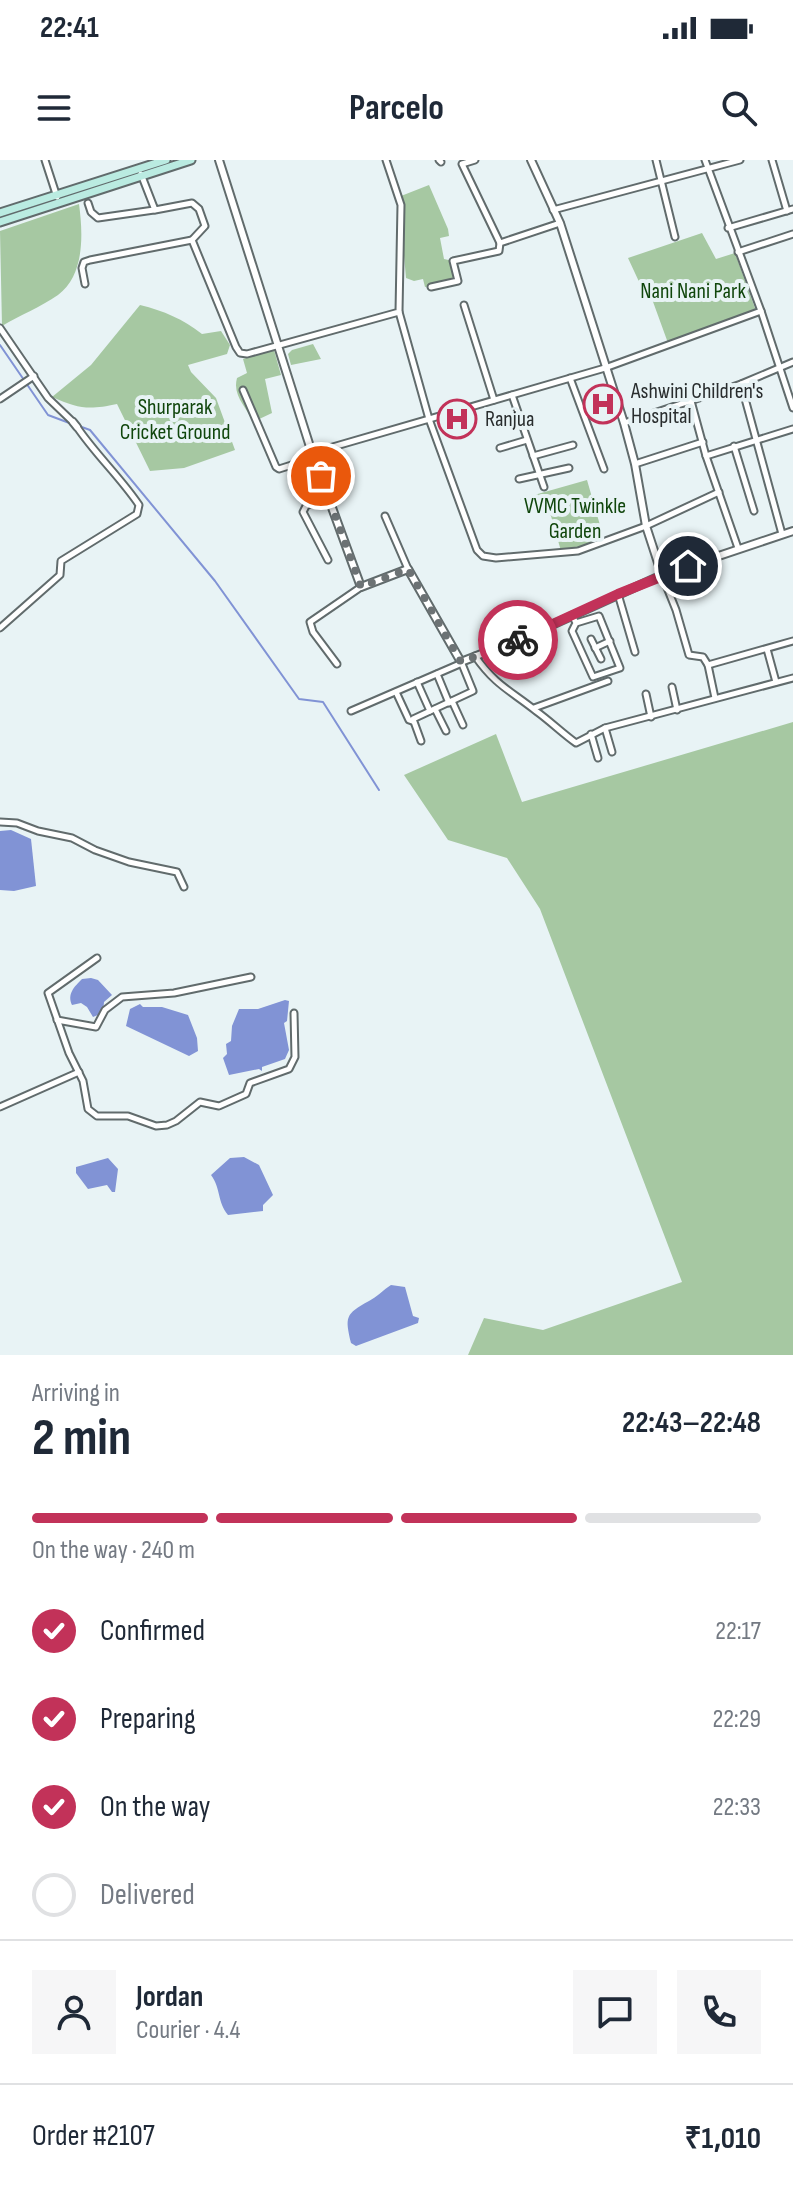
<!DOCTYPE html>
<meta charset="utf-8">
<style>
body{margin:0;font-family:"Sofia Sans Condensed",sans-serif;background:#f6f6f7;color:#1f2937;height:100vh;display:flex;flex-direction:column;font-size:30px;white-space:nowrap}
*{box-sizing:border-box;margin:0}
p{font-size:26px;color:#747a83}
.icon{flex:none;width:44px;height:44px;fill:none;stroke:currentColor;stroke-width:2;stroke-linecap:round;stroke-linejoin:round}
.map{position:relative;height:1195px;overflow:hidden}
.panel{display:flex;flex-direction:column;background:#fff;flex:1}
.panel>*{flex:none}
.pin{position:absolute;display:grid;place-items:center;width:68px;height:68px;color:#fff;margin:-34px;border:4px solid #fff;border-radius:50%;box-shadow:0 2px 8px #0007}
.courier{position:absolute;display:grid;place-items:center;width:80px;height:80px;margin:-40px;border:6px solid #c23259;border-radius:50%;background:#fff;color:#222;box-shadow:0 2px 10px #0007}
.summary em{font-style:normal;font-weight:700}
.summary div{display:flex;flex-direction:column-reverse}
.summary{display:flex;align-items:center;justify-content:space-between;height:136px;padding:0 32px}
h1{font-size:52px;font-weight:700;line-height:60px}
.bar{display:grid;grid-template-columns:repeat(4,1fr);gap:12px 8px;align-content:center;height:96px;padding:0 32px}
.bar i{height:10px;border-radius:6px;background:#e0e1e3}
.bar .selected{background:#c23259}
.bar p{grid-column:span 4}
.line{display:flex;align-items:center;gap:20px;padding:0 32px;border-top:2px solid #e0e1e3}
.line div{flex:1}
.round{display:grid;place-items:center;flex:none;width:84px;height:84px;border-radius:0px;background:#f6f6f7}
ol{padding:0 32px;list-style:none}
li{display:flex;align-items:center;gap:24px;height:88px}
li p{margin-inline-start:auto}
li .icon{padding:8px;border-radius:50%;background:#c23259;color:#fff;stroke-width:4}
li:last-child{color:#747a83}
li i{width:44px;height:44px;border:4px solid #e0e1e3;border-radius:50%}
.status{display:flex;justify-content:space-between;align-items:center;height:56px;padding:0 40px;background:#fff;direction:ltr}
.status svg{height:22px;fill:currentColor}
header{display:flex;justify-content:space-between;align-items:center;height:104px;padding:0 32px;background:#fff;font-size:36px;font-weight:700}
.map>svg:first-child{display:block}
.green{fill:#a6c8a2}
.water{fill:#8193d5}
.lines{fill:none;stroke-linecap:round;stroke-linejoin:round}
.stream{stroke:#8193d5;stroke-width:2}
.minor-casing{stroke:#616b6c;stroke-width:9}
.tertiary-casing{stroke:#616b6c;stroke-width:10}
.secondary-casing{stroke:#616b6c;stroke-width:11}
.minor{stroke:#fff;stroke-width:5}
.tertiary{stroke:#fff;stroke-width:6}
.secondary{stroke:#baebe1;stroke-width:7}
.done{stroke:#6c7274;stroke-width:8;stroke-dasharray:0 14.4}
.route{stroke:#c23259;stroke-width:10}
.labels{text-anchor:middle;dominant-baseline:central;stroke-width:8;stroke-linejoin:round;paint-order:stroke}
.park-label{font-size:22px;fill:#10460c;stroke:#e8f3f5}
.poi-label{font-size:22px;fill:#292d2e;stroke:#e8f3f5;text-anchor:start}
</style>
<div class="status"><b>22:41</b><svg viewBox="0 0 49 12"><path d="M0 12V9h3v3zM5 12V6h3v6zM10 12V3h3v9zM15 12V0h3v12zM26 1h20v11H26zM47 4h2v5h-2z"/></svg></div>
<header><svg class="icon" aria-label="menu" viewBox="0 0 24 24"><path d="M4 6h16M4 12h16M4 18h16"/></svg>Parcelo<svg class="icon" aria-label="search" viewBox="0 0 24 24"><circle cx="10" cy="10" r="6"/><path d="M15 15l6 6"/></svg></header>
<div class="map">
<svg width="793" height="1195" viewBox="0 0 793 1195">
<rect width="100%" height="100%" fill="#e8f3f5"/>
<!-- green -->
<g class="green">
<polygon points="429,25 448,69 449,76 440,78 444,99 453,101 458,121 425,127 423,119 414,121 406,118 399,40 401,36"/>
<path d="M79,44C83,73 85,115 58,135C41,147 20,155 2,166L0,71Z"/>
<polygon points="702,73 716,99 735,93 756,151 668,183 648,128 641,126 628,98"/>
<path d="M140,145C164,151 183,159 202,174L221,171L230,185L227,194L188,205L191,212L216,238L235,290L184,308L150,311L117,244C89,250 79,249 52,237L91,205Z"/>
<polygon points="313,184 321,199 291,205 288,194 292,190"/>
<path d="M274,190L281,215L265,219L272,253L253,262C247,247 232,236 237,218L247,213L243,199Z"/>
<polygon points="587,320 604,379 579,389 561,391 551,356 547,348 538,351 520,339"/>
<polygon points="793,562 793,1195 468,1195 484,1158 543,1170 682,1122 540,749 507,698 448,680 404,615 496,574 522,642"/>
</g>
<!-- water -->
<g class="water">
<polygon points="11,670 31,679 36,726 14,731 0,730 0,671"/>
<path d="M91,818L98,820L112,835L104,842L103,853L93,857L87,847L81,843L72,845C67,834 74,827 82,819Z"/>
<polygon points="285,840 289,841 287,861 284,863 289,890 285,899 262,907 262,911 259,909 229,915 223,898 227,894 226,884 231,881 232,866 239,849 258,849"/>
<polygon points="140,844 143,847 162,847 188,855 197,878 198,891 189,896 126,866 130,849"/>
<path d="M244,997L259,1005L273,1035L263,1045V1051L228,1055C217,1042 221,1028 211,1015L230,998Z"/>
<polygon points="108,998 118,1009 115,1032 112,1032 107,1025 88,1029 76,1013 76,1007"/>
<path d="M391,1125L405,1127L413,1156L419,1158L418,1163L356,1186L351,1183C345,1157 345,1154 369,1141C377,1137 383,1130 391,1125Z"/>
</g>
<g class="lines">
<!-- stream -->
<g class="stream">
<polyline points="0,185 48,255 72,264"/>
<polyline points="79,266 90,270 215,421 299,539 323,542 379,630"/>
</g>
<defs>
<g id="minor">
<polyline points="45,0 57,37"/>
<polyline points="439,0 441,2"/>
<polyline points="475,0 462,4 500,83"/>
<polyline points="656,0 675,77"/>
<polyline points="772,0 787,51"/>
<polyline points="141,14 155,50 192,43 199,49 205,66 192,80 236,187 240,193 247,194 399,152 401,45 386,0"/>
<polyline points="88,43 91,52 98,58 154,50"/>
<polyline points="553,50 740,0"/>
<polyline points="728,68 793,49"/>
<polyline points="738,92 793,74"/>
<polyline points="85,124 82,108 84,102 90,100 192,80"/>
<polyline points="431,127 458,121 453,101 499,91 500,83 560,63"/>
<polyline points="464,145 494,240"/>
<polyline points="761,151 793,248"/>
<polyline points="399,152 429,259 477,390 483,396 496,398 578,391 646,366 719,332"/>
<polyline points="0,168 48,238 73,262"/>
<polyline points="570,218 604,309"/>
<polyline points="741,224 782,374"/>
<polyline points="243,230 276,307 279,309 314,298"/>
<polyline points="512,235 544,327"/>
<polyline points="0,239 34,216"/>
<polyline points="691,241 706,296 738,388"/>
<polyline points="624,263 741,224 793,202"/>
<polyline points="734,286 754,351"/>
<polyline points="500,288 527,280"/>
<polyline points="312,293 605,208 761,151 705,0"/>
<polyline points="533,296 573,285"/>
<polyline points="706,296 793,269"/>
<polyline points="635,304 703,282"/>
<polyline points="519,319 569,308"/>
<polyline points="327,335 306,346 303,352 328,400"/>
<polyline points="385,356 408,409"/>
<polyline points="662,415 676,450 689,495 703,497 708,505 715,538"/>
<polyline points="618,434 635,492"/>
<polyline points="572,455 576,463 599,456 620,508 593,517 572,471 576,463"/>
<path d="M0,468L60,415L61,401L137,354L139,345C121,318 96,295 77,267"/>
<polyline points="591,479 601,499"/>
<polyline points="595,488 610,481"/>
<polyline points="767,489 776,522"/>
<path d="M475,496C495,525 511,531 536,551C550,561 562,573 576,583L605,568L793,518"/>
<polyline points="337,504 313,472 310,462 361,427"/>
<polyline points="708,505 793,481"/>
<polyline points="437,514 449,543"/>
<polyline points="417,522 430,551"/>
<polyline points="672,527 677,550"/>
<polyline points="396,532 409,560 412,561"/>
<polyline points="646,534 651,557"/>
<polyline points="452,541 463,565"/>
<polyline points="534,548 608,521"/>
<polyline points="435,549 446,571"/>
<polyline points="351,551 462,503"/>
<polyline points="605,568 612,592"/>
<polyline points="591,574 598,598"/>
<polyline points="421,581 413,559 473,531 462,504"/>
<polyline points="0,662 17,663 38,671 72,678 95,690 129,702 177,712 184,727"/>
<polyline points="97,798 48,833 69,893 83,921 88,949 97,956 128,956 156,966 167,965 176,961 200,942 219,946 246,934 250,923 289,909 295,897 294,853"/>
<polyline points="57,860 96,867 105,850 122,837 174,833 251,817"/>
<polyline points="0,947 79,912"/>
</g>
<g id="tertiary">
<polyline points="219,0 312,293 361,427 408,409 461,502 530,475 662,415 793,371"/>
<polyline points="531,0 560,63 624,263 635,304 646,366 662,415"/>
<polyline points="73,262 77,267"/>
</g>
<g id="secondary">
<polyline points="0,53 166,0"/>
<polyline points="0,62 191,0"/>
</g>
</defs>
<!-- minor casing -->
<use href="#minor" class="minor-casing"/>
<!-- tertiary casing -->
<use href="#tertiary" class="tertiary-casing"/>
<!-- secondary casing -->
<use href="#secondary" class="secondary-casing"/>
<!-- minor -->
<use href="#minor" class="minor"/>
<!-- tertiary -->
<use href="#tertiary" class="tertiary"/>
<!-- secondary -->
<use href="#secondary" class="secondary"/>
</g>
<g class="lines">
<!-- done -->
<polyline class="done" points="321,316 361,427 408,409 461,502 518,480"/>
<!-- route -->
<polyline class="route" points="518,480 618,434 688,406"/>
</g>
<!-- icons -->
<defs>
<symbol id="hospital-ring" viewBox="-11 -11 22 22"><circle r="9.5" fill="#e8f3f5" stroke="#c23259" stroke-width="1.5"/><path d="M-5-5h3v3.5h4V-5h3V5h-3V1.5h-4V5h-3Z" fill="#c23259"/></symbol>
</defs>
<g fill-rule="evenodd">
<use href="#hospital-ring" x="581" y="222" width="44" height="44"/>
<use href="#hospital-ring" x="435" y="237" width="44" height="44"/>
</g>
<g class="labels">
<!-- park labels -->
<g class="park-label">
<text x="693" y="131">Nani Nani Park</text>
<text x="175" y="247">Shurparak<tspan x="175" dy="25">Cricket Ground</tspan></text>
<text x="575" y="346">VVMC Twinkle<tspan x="575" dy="25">Garden</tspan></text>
</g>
<!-- poi labels -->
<g class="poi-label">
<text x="631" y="231">Ashwini Children's<tspan x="631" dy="25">Hospital</tspan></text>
<text x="485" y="259">Ranjua</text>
</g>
</g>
</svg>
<div class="pin" style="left:321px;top:316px;background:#ea580c"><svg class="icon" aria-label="bag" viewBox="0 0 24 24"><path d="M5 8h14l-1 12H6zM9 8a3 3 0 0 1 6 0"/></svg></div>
<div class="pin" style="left:688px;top:406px;background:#1f2937"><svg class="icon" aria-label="home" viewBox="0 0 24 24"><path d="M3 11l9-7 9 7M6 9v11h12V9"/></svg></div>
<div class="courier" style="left:518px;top:480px"><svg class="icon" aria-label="bike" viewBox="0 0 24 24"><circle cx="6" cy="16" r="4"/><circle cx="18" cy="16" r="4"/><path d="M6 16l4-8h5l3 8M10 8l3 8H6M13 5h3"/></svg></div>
</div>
<section class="panel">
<div class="summary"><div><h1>2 min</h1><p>Arriving in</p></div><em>22:43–22:48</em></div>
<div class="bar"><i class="selected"></i><i class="selected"></i><i class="selected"></i><i></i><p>On the way · 240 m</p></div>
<ol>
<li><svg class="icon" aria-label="check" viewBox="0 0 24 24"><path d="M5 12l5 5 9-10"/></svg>Confirmed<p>22:17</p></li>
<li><svg class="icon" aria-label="check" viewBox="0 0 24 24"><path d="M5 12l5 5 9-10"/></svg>Preparing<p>22:29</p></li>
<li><svg class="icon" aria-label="check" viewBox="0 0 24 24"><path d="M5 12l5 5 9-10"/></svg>On the way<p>22:33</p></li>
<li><i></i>Delivered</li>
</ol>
<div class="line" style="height:144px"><a class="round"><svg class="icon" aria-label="person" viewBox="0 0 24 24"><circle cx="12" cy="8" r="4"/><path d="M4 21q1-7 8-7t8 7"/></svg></a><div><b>Jordan</b><p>Courier · 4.4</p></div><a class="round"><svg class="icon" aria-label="chat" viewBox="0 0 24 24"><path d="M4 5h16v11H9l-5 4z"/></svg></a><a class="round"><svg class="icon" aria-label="phone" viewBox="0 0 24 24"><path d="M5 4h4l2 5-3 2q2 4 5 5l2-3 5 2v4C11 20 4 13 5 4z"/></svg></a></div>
<div class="line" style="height:104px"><div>Order #2107</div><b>₹1,010</b></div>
</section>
